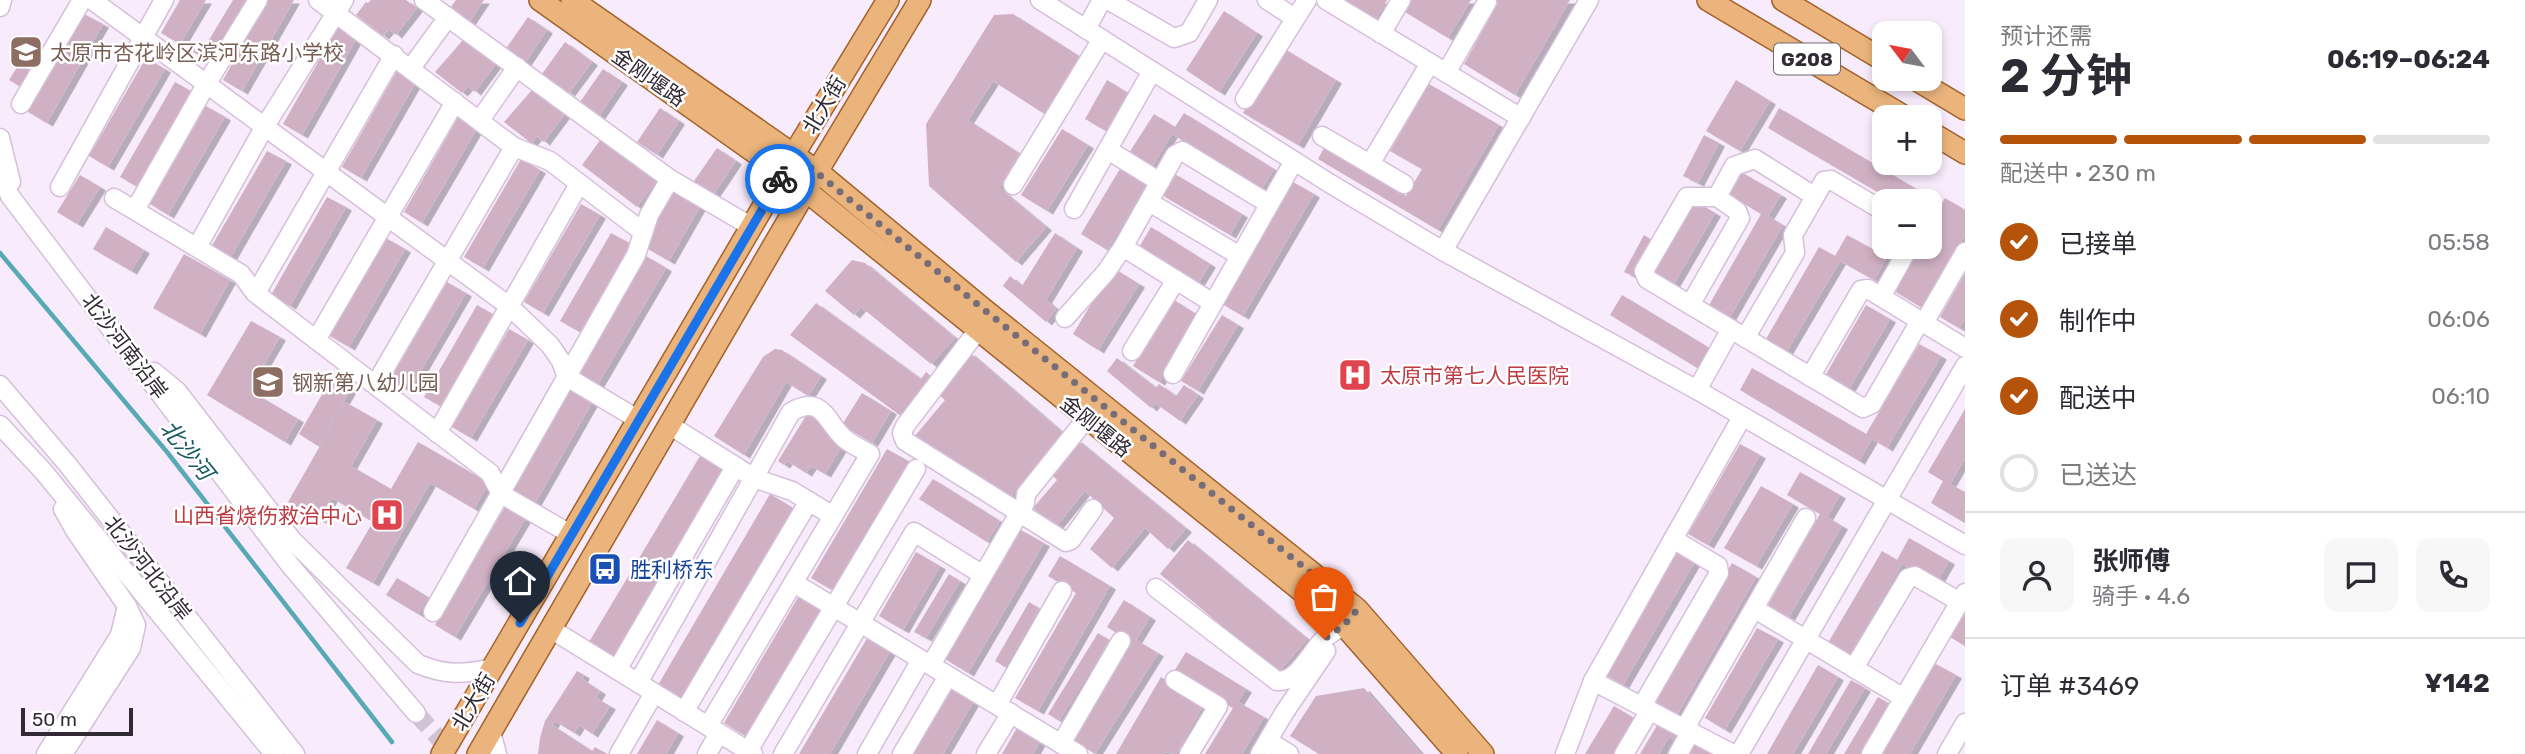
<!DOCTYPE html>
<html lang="zh">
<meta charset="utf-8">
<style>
body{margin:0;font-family:Rubik,"Noto Sans SC",sans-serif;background:#f7f7f7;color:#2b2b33;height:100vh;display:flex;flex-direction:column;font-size:26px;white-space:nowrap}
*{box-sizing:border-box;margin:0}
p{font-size:23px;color:#7c7c81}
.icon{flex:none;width:38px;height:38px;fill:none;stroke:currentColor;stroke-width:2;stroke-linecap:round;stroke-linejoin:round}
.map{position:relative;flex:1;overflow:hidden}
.panel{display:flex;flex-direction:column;background:#fff;width:560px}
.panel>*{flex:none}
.needle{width:46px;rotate:302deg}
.buttons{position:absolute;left:1872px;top:21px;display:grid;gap:14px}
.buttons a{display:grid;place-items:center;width:70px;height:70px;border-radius:14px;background:#fff;box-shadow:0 4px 10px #0003;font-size:35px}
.scale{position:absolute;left:21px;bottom:18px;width:112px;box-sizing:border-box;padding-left:7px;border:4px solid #312933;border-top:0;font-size:19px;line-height:24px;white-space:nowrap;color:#312933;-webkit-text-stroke:5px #fff;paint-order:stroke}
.pin{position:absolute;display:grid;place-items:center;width:60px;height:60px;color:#fff;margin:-72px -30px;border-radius:50% 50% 50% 0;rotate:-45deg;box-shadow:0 0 7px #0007}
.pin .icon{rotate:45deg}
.courier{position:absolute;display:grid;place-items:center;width:70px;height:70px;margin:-35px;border:5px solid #1a73e8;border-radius:50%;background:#fff;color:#222;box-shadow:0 2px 9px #0007}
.summary em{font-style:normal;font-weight:700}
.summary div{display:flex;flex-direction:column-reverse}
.summary{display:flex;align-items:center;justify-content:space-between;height:119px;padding:0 35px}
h1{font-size:46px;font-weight:700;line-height:52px}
.bar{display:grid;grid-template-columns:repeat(4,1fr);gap:10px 7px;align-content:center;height:84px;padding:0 35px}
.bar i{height:9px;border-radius:5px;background:#e1e1e2}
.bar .active{background:#b45309}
.bar p{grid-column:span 4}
.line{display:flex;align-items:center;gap:18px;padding:0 35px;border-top:2px solid #e1e1e2}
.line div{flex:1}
.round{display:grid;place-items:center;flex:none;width:74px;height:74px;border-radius:14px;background:#f7f7f7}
ol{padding:0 35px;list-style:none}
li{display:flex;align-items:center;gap:21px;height:77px}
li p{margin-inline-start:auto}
li .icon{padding:7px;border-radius:50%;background:#b45309;color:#fff;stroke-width:4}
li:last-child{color:#7c7c81}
li i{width:38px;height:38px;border:4px solid #e1e1e2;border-radius:50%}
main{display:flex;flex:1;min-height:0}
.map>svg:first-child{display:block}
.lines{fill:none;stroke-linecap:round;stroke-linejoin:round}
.stream{stroke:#58a9b6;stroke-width:4.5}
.building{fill:#d0b1c4;filter:url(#shadow)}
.minor-tunnel{stroke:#d0c4d4;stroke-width:18;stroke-dasharray:18 9;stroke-linecap:butt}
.minor-casing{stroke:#d5bfda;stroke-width:21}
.major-casing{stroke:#a16329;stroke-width:24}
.minor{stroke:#fff;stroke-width:18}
.major{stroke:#ebb47c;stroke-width:21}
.done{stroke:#776d79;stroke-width:7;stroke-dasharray:0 12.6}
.route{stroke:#1a73e8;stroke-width:9}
.labels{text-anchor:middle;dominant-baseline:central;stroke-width:5;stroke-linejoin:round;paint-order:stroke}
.shield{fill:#fff;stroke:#6f6970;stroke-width:2}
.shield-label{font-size:19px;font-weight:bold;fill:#312933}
.education-label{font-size:21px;fill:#785e54;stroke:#fff;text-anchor:start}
.street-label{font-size:21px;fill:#312933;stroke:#fff}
.health-label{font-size:21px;fill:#be3a42;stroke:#fff;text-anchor:start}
.transit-label{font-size:21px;fill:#164399;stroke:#fff;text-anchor:start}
.water-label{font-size:23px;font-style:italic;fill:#155a63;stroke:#fff}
</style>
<main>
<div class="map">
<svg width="1965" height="754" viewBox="0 0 1965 754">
<defs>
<filter id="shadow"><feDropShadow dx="6" dy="3.5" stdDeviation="0" flood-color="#0004"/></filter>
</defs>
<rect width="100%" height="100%" fill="#f8ebfc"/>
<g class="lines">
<!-- stream -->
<polyline class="stream" points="0,253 167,452 392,742"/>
</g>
<!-- building -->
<g class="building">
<polygon points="180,0 206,0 180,44 161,33"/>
<polygon points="233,0 247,0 211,62 193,52 199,41 206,45"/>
<polygon points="268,0 294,0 242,91 223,80"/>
<polygon points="371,0 406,0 417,8 396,35 389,29 383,36 356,15 366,2 368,3"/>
<polygon points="456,0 484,0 468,24 448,11"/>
<polygon points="1337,0 1387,0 1373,23"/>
<polygon points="1412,0 1471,0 1448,38 1405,12"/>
<polygon points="1493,0 1570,0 1515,95 1464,64 1498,3"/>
<polygon points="1224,11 1257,33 1219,92 1186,70"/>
<polygon points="84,14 103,24 47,123 28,112"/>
<polygon points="1013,14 1079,56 1046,115 993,81 968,120 1019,153 999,188 1046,227 1016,262 929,186 926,124 994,15"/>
<polygon points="528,17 547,30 525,63 505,50"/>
<polygon points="339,25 358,36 302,135 283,124"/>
<polygon points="463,40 495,65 475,92 468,86 462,93 435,72"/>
<polygon points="565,42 592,62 569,93 542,74"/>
<polygon points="1281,47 1336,80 1298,145 1243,113"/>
<polygon points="146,58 165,69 108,167 89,156"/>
<polygon points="19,64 31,71 21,87 9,80"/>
<polygon points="398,69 417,80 361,178 342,167"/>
<polygon points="603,69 622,82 599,116 580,102"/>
<polygon points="1107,80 1128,93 1106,131 1085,119"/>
<polygon points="1736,80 1770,101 1740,151 1706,131"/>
<polygon points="175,82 196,94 141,189 120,177"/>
<polygon points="1429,84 1499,125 1438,230 1318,159 1324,148 1406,196 1422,169 1390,151"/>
<polygon points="532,90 564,115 544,142 537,136 531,143 504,122"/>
<polygon points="206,106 225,117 168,215 150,204"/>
<polygon points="660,108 679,121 657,155 637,142"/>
<polygon points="1779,108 1930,197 1927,201 1893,201 1768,128"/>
<polygon points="1184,113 1274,169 1261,190 1172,134 1152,167 1129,153 1154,114 1175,127"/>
<polygon points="460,114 479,125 422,223 404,212"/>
<polygon points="1062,129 1088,145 1047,211 1021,195"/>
<polygon points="1704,135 1719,143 1698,183 1683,176"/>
<polygon points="601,139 656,181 637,207 582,165"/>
<polygon points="717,148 736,161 714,194 694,181"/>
<polygon points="267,151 286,161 229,260 210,249"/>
<polygon points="521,159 540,170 483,268 464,257"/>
<polygon points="1121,167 1147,183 1107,250 1081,234"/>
<polygon points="1741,172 1781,195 1768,216 1783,225 1730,317 1709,305 1761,214 1728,194"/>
<polygon points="1173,173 1242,214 1230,235 1160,194"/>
<polygon points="80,175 100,187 77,224 57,212"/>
<polygon points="1293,182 1314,194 1243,316 1222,304"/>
<polygon points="675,188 702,203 669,261 643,246"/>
<polygon points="327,197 346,207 290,306 271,295"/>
<polygon points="1945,198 1965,210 1965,235 1922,308 1891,289 1916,247 1930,247 1930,223"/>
<polygon points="1691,199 1715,213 1674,284 1650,270"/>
<polygon points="581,204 600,215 543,313 524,302"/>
<polygon points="106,227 144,250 131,271 93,249"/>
<polygon points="1151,227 1210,264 1197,285 1138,249"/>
<polygon points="611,233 631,244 580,332 560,321"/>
<polygon points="1055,233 1077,248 1046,300 1056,309 1046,322 1003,286 1010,276 1022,286"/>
<polygon points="1644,235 1652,240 1633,276 1624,272"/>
<polygon points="1847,235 1887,257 1874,280 1840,261 1787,351 1766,339 1819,247 1835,256"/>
<polygon points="386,238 405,249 349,347 330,336"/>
<polygon points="184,254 230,280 200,334 153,308"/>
<polygon points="646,256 666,268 597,386 578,375"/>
<polygon points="852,260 865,263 955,338 931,364 861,307 854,315 825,291"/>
<polygon points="1113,268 1139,284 1098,350 1073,334"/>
<polygon points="1965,273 1965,319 1959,328 1940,317"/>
<polygon points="447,282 466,293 409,391 390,380"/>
<polygon points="1622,295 1711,349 1699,369 1610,315"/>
<polygon points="1174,300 1199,316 1159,382 1133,366"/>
<polygon points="816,303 921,379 926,372 932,377 901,416 790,335"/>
<polygon points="477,305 496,316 442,407 424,397"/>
<polygon points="1866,305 1890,319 1849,389 1825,376"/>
<polygon points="1222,315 1238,325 1198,391 1181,381"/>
<polygon points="251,321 280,337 249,390 298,419 285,442 207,395"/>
<polygon points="509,329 528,340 471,438 452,427"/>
<polygon points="1919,344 1941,356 1887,448 1872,439 1859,461 1740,390 1752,368 1866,434"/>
<polygon points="775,349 782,350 821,376 808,396 786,382 744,455 714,436 763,357"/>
<polygon points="969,352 1065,435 1010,498 914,437 945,400 938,394"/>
<polygon points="1117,358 1156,388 1159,384 1176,396 1184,385 1198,395 1180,421 1155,403 1151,408 1107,371"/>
<polygon points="334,374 353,385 318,446 299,434"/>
<polygon points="570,385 594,399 534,505 510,492"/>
<polygon points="862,393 891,411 872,443 842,425"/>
<polygon points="345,402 377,420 351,466 391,489 418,442 489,483 474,509 430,483 373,583 346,568 373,522 332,498 320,520 288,502"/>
<polygon points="1965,409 1965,458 1950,484 1965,492 1965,523 1931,503 1943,481 1928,472"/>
<polygon points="809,411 816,415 814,419 833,430 828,438 842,446 825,474 811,466 806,473 787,461 784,465 778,461"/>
<polygon points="1076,439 1186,529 1168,549 1145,528 1112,568 1090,549 1114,518 1085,491 1055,528 1033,508 1057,480 1049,472"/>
<polygon points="1740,444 1760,455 1708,545 1688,534"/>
<polygon points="887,449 910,462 834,591 811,578"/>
<polygon points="700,456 724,470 613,657 589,642"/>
<polygon points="1800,472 1840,495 1827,517 1842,526 1789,617 1768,605 1820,514 1787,495"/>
<polygon points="933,479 1000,521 987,542 919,499"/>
<polygon points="1761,486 1793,504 1756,566 1724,548"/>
<polygon points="770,494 793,508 681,699 658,685"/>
<polygon points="505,507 525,519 455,637 435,625"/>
<polygon points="1021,530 1044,543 968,673 945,659"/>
<polygon points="1909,538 1949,561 1936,584 1902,564 1849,655 1828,643 1882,551 1897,560"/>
<polygon points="1188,540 1307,639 1278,673 1160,574"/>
<polygon points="1673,551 1694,563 1623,685 1602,673"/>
<polygon points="916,552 940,566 903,630 879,616"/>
<polygon points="1060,556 1110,586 1038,711 1015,698 1076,593 1048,576"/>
<polygon points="1732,563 1756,577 1677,715 1653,701"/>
<polygon points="949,574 960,581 926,638 914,632"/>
<polygon points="397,578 428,597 418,614 386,595"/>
<polygon points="800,594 823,608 747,737 724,723"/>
<polygon points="1124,600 1150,617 1136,640 1158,653 1095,754 1072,739 1131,642 1107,627"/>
<polygon points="1029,602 1039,608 1005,667 995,661"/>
<polygon points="1965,611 1965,646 1950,637"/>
<polygon points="1757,628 1778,639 1725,730 1705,718"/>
<polygon points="1098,633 1109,640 1059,721 1048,714"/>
<polygon points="869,635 892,648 830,754 799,754"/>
<polygon points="1186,652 1246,689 1238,702 1264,717 1242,754 1205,754 1233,708 1173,673"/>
<polygon points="1934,663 1956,675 1910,754 1881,754"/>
<polygon points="1818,665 1838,677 1793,754 1767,754"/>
<polygon points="577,671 584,675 582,679 600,691 596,698 610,706 592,734 579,725 574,733 555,721 552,725 592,751 595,747 607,754 538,754 540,738 545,721"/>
<polygon points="1161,677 1204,704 1176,754 1165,752 1163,754 1116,754"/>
<polygon points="1851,680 1865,688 1826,754 1808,754"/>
<polygon points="952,685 975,699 943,754 912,754"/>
<polygon points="1364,688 1421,754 1319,754 1290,736 1316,696"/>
<polygon points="1878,697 1890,704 1861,754 1844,754"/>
<polygon points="1614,706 1637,720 1616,754 1585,754"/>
<polygon points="657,720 678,733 666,754 637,754"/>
<polygon points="1659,722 1682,736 1678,742 1669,737 1659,754 1640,754"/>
<polygon points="1019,724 1042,738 1033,754 1002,754"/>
<polygon points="1697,740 1715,754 1688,754"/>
</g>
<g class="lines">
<!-- minor-tunnel -->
<polyline class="minor-tunnel" points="416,713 453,754"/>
<defs>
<g id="minor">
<polyline points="92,0 509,306 550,345 561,361 567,377 639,420"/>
<polyline points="318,0 514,147 550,161 643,232"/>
<polyline points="424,0 670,179 752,227"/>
<polyline points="1040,0 1329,183 1443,251 1697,390 1965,545"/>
<polyline points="1108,0 1174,38 1189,33 1208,0"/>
<polyline points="1267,0 1295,18"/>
<polyline points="1326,0 1521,118"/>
<polyline points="0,7 2,0"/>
<polyline points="1086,29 1102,0"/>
<polyline points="1381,34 1401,0"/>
<polyline points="411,68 448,17"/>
<polyline points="1446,73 1487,2"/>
<polyline points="1245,99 1307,0"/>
<polyline points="21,104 82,0"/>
<polyline points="480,120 517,67"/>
<polyline points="1322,136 1404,184"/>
<polyline points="0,138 11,182"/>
<polyline points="1108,150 1160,182"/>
<polyline points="1370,164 1430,63"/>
<polyline points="0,171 10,196 290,565 416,713"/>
<polyline points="1013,185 1102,39"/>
<polyline points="60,187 164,0"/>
<polyline points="1814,196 1755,159 1734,166 1717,197 1687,197 1644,271 1647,279 1863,408 1872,404 1920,321"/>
<polyline points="114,198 241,274 255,293 490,473 501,494 572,535"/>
<polyline points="1149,202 1240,256"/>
<polyline points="1074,209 1152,71"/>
<polyline points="135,210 207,83 258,0"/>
<polyline points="197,247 265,126 344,0"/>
<polyline points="1123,247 1175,155 1182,151 1269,204"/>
<polyline points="1443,251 1589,0"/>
<polyline points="256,293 394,55"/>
<polyline points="1881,297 1909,247"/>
<polyline points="1690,305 1740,218 1737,211 1717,197"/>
<polyline points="1065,318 1106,272 1123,247 1213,303"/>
<polyline points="1924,323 1965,252"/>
<polyline points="978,330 905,426 902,433 905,441 1066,542 1071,540 1093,509"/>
<polyline points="1745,338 1795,253 1793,235 1824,181 1831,180 1885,212"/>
<polyline points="316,340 455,102"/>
<polyline points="1132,351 1176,280"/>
<path d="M154,372L177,391L293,541L418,664C447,676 464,674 494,668"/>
<polyline points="1173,374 1294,161"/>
<polyline points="1810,377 1861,290 1868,289 1965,348"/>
<polyline points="0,385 68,465 295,754"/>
<polyline points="375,385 514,147"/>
<polyline points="1697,390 1731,329"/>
<polyline points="0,425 43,471 274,754"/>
<polyline points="671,426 754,478 792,491 833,516"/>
<polyline points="437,433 579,184"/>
<polyline points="794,583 1078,754"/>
<path d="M1156,588L1277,681C1298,683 1311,650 1325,638C1331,633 1338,629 1344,625"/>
<polyline points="1755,609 1904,698"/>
<polyline points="433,612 636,255 649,215 670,179"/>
<polyline points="551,629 753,754"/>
<polyline points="931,665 1025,503 1026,494 1094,409"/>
<polyline points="1854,668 1908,578 1915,576 1960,602"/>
<polyline points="617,670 735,467"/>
<polyline points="1175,680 1218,706 1189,754"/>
<polyline points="1593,681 1733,754"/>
<path d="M638,683L791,412C823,393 826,423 845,439C852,445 862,449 870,454L708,726"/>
<polyline points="997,705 1062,591"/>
<polyline points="1642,706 1719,573 1718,566 1673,539"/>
<polyline points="684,712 809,501"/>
<polyline points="1685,728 1806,518"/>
<polyline points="491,732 497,754"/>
<polyline points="1268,741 1289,754"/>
<polyline points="1061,744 1121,641"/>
<polyline points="748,751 916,469"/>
<polyline points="46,754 120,635 127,606 76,532 63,509"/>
<polyline points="63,754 131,648 136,625 127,606"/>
<polyline points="619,754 654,693"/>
<polyline points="707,754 719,733"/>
<polyline points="783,754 914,532 983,575"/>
<polyline points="867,754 921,660"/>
<polyline points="902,754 948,676"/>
<polyline points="986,754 1011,713"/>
<polyline points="1260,754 1284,713 1326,651"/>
<polyline points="1565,754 1593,681 1742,417"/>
<polyline points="1624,754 1650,710"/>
<polyline points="1678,754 1691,731"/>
<polyline points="1739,754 1965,366"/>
<polyline points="1871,754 1965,593"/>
<polyline points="1947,754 1965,723"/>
</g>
<g id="major">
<polyline points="540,0 784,173 1344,625 1457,754"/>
<polyline points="572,0 818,172 982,308 1357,609 1483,754"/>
<polyline points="1708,0 1905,117"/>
<polyline points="1783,0 1885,61"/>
<polyline points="1915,79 1965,109"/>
<polyline points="1930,132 1965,153"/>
<polyline points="442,754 794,154 888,0"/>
<polyline points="478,754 806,190 920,0"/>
</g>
</defs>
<!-- minor casing -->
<use href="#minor" class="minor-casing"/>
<!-- major casing -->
<use href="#major" class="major-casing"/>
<!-- minor -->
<use href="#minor" class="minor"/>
<!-- major -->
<use href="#major" class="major"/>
</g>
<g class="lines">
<!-- done -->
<polyline class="done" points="780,179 794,154 982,308 1357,610 1344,625 1324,639"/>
<!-- route -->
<polyline class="route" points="520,623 780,179"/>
</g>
<!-- icons -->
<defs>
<symbol id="school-square" viewBox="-11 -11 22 22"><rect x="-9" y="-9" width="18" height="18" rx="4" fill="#8d6e63" stroke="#fff"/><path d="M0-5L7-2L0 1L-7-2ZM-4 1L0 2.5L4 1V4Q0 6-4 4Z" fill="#fff"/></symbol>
<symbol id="hospital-square" viewBox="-11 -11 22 22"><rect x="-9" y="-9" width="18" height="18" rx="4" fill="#e0444e" stroke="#fff"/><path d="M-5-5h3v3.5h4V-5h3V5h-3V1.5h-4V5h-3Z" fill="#fff"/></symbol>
<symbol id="bus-square" viewBox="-11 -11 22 22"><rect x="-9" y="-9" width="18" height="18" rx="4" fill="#1a4fb4" stroke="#fff"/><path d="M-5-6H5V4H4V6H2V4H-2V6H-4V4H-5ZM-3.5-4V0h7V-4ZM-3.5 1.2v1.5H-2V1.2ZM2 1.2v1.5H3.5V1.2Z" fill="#fff"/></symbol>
</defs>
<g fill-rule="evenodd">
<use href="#school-square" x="7" y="33" width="38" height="38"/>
<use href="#hospital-square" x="1336" y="356" width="38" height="38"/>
<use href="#school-square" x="249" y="363" width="38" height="38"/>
<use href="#hospital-square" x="368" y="496" width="38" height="38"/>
<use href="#bus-square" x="586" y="550" width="38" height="38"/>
</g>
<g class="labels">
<!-- shield labels -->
<rect class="shield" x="1774" y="43.5" width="66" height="31" rx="5"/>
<g class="shield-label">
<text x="1807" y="59">G208</text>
</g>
<!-- education labels -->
<g class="education-label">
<text x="50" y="52">太原市杏花岭区滨河东路小学校</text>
<text x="292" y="382">钢新第八幼儿园</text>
</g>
<!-- street labels -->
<g class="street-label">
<text transform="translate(649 77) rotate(35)">金刚堰路</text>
<text transform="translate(824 105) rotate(-59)">北大街</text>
<text transform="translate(125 346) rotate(53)">北沙河南沿岸</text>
<text transform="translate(1096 426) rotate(39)">金刚堰路</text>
<text transform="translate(148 568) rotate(52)">北沙河北沿岸</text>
<text transform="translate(473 702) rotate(-59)">北大街</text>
</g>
<!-- health labels -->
<g class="health-label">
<text x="1380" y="375">太原市第七人民医院</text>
<text x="362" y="515" text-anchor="end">山西省烧伤救治中心</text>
</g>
<!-- transit labels -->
<g class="transit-label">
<text x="630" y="569">胜利桥东</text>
</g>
<!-- water labels -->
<g class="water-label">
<text transform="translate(187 450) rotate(51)">北沙河</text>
</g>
</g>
</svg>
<div class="buttons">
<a><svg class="needle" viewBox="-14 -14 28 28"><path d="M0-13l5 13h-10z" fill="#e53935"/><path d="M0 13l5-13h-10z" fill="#7c7c81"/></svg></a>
<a>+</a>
<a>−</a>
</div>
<div class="scale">50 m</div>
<div class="pin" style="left:1324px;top:639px;background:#ea580c"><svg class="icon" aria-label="bag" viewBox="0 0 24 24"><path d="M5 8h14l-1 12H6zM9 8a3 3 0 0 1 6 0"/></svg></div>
<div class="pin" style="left:520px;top:623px;background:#1f2937"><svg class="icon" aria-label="home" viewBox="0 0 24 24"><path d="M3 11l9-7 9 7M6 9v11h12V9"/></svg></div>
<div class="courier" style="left:780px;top:179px"><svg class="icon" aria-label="bike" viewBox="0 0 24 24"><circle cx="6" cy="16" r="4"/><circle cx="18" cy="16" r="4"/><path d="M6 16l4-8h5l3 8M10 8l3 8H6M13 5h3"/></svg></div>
</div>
<section class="panel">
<div class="summary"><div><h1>2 分钟</h1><p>预计还需</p></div><em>06:19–06:24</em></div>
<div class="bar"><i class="active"></i><i class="active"></i><i class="active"></i><i></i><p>配送中 · 230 m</p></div>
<ol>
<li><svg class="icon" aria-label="check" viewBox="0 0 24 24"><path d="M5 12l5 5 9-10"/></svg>已接单<p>05:58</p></li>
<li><svg class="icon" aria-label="check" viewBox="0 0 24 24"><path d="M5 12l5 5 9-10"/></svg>制作中<p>06:06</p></li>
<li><svg class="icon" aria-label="check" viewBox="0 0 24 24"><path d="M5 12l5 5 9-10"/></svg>配送中<p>06:10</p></li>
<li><i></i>已送达</li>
</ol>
<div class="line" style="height:126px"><a class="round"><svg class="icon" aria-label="person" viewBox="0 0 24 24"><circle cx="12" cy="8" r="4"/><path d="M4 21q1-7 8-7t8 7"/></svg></a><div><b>张师傅</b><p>骑手 · 4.6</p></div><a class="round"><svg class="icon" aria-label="chat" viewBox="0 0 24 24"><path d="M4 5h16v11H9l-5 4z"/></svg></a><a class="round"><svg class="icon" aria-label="phone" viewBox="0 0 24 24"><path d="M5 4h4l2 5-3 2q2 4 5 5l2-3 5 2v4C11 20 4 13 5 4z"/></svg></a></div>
<div class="line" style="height:91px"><div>订单 #3469</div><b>¥142</b></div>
</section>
</main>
